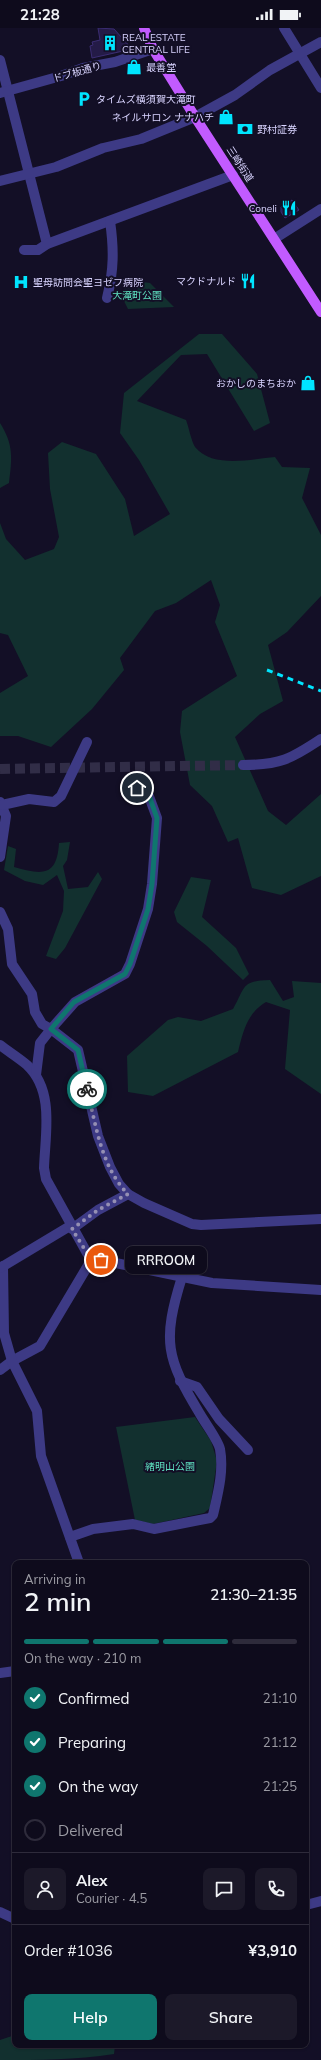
<!DOCTYPE html>
<meta charset="utf-8">
<style>
body{margin:0;font-family:Mulish,"Noto Sans JP",sans-serif;background:#1c1929;color:#f1f3f6;height:100vh;display:flex;flex-direction:column;font-size:15px;white-space:nowrap}
*{box-sizing:border-box;margin:0}
p{font-size:13px;color:#9b9ba3}
.icon{flex:none;width:22px;height:22px;fill:none;stroke:currentColor;stroke-width:2;stroke-linecap:round;stroke-linejoin:round}
.map{position:relative;flex:1;overflow:hidden}
.drawer{position:absolute;left:12px;top:1532px;width:297px;height:488px;display:flex;flex-direction:column;background:#0e0b1c;border-radius:8px;box-shadow:0 1px 3px #0004,0 0 0 1px #2e2b3b}
.drawer>*{flex:none}
.pin{position:absolute;display:grid;place-items:center;width:34px;height:34px;color:#fff;margin:-17px;border:2px solid #fff;border-radius:50%;box-shadow:0 1px 4px #0007}
.courier{position:absolute;display:grid;place-items:center;width:40px;height:40px;margin:-20px;border:3px solid #0f766e;border-radius:50%;background:#fff;color:#222;box-shadow:0 1px 5px #0007}
.bubble{position:absolute;height:28px;border-radius:8px;background:#0e0b1c;box-shadow:0 1px 3px #0004,0 0 0 1px #2e2b3b;font-size:13px;font-weight:600;line-height:28px;text-align:center}
.overview em{font-style:normal;font-weight:600}
.overview div{display:flex;flex-direction:column-reverse}
.overview{display:flex;align-items:center;justify-content:space-between;height:68px;padding:0 12px}
h1{font-size:26px;font-weight:600;line-height:30px}
.bar{display:grid;grid-template-columns:repeat(4,1fr);gap:6px 4px;align-content:center;height:48px;padding:0 12px}
.bar i{height:5px;border-radius:3px;background:#2e2b3b}
.bar .current{background:#0f766e}
.bar p{grid-column:span 4}
.line{display:flex;align-items:center;gap:10px;padding:0 12px;border-top:1px solid #2e2b3b}
.line div{flex:1}
.round{display:grid;place-items:center;flex:none;width:42px;height:42px;border-radius:8px;background:#1c1929}
ol{padding:0 12px;list-style:none}
li{display:flex;align-items:center;gap:12px;height:44px}
li p{margin-inline-start:auto}
li .icon{padding:4px;border-radius:50%;background:#0f766e;color:#fff;stroke-width:4}
li:last-child{color:#9b9ba3}
li i{width:22px;height:22px;border:2px solid #2e2b3b;border-radius:50%}
.action{display:flex;gap:8px;margin-top:auto;padding:8px 12px}
.action a{flex:1;height:46px;border-radius:8px;background:#0f766e;color:#fff;font-size:16px;font-weight:600;line-height:46px;text-align:center}
.action a+a{background:#1c1929;color:#f1f3f6}
.status{display:flex;justify-content:space-between;align-items:center;height:28px;padding:0 20px;background:#0e0b1c;direction:ltr}
.status svg{height:11px;fill:currentColor}
.map>svg:first-child{display:block}
.green{fill:#12302f}
.building{fill:#241b47;stroke:#3b2d73}
.lines{fill:none;stroke-linecap:round;stroke-linejoin:round}
.minor-tunnel{stroke:#312d47;stroke-width:10;stroke-dasharray:10 5;stroke-linecap:butt}
.minor{stroke:#3d3a85;stroke-width:10}
.major{stroke:#c25bff;stroke-width:10}
.rail{stroke:#00e5ff;stroke-width:3;stroke-dasharray:6 5;stroke-linecap:butt}
.done{stroke:#948fb3;stroke-width:4;stroke-dasharray:0 7.2}
.route{stroke:#0f766e;stroke-width:5}
.labels{text-anchor:middle;dominant-baseline:central;stroke-width:4;stroke-linejoin:round;paint-order:stroke}
.poi-label{font-size:10px;fill:#d9d4ff;stroke:#130f26;text-anchor:start}
.street-label{font-size:10px;fill:#d9d4ff;stroke:#130f26}
.park-label{font-size:10px;fill:#5fe0c0;stroke:#130f26}
</style>
<div class="status"><b>21:28</b><svg viewBox="0 0 49 12"><path d="M0 12V9h3v3zM5 12V6h3v6zM10 12V3h3v9zM15 12V0h3v12zM26 1h20v11H26zM47 4h2v5h-2z"/></svg></div>
<div class="map">
<svg width="321" height="2032" viewBox="0 0 321 2032">
<rect width="100%" height="100%" fill="#130f26"/>
<!-- green -->
<g class="green">
<polygon points="126,252 150,255 174,279 128,281 123,271"/>
<path d="M199,306H222L257,346L270,395L254,403L207,326L181,327L137,373L186,392C189,400 191,412 195,419C213,441 252,431 275,429L282,439L310,440L302,470L321,507V568L287,604L268,617L283,673L260,686L235,709L268,783L286,797L321,766V848L281,867L252,860L238,810L228,814L212,778L190,757L180,704L182,683L237,648L215,594L220,577L211,552L176,575L155,583L120,630L124,642L92,681L51,719L18,708H0V665L28,648L8,607L0,605V495L6,511L25,532L54,521L59,509L50,461L48,425L62,414L96,426L125,471L134,508L170,486L139,432L120,405L124,365Z"/>
<path d="M0,395C14,417 12,431 9,455L0,460Z"/>
<path d="M70,814L67,832L63,838L68,861L88,859L98,844L102,851L65,920L56,931L46,928L63,883L64,863L57,847L43,857L25,853L4,842L8,818L16,821L14,839C42,847 57,849 59,815Z"/>
<polygon points="191,849 211,852 202,889 236,920 249,946 243,952 207,918 177,894 174,884"/>
<path d="M270,952L283,973L294,969L292,953L321,955V1066L285,1041L290,982L266,974C247,985 243,1004 238,1024L153,1068L128,1064L127,1028L168,992L178,989L201,993L233,981C246,958 241,953 270,952Z"/>
<polygon points="195,1389 211,1413 217,1433 210,1480 204,1485 153,1496 135,1492 116,1399"/>
<path d="M15,2007V2017H115L114,2026C76,2032 38,2032 0,2032V2012Z"/>
</g>
<!-- building -->
<g class="building">
<polygon points="98,0 114,1 132,21 92,30 90,18 93,17 92,14 100,12"/>
<polygon points="292,172 299,182 285,190 281,184 281,179"/>
</g>
<g class="lines">
<!-- minor-tunnel -->
<polyline class="minor-tunnel" points="0,741 243,737"/>
<!-- minor -->
<g class="minor">
<polyline points="284,0 321,60"/>
<polyline points="0,32 47,216"/>
<polyline points="0,65 61,48 83,40 115,34 153,21"/>
<polyline points="0,153 56,139 103,120 141,111 195,89 235,67 270,42 321,14"/>
<polyline points="274,211 321,181"/>
<polyline points="24,222 38,222 47,216 233,147"/>
<path d="M107,270C114,242 114,221 110,193"/>
<path d="M243,737C280,737 291,731 321,711"/>
<polyline points="0,774 6,788 0,829"/>
<polyline points="2,777 29,771 54,774 61,768 87,714"/>
<polyline points="0,884 8,901 12,936 32,966 35,984 42,996 51,1001 78,1022 98,1108 110,1139 119,1156 128,1166 144,1175 192,1196 201,1197 321,1191"/>
<path d="M0,1017C9,1024 19,1030 27,1037C55,1063 45,1107 44,1140L46,1151L87,1225L93,1229L40,1318L12,1333L0,1342"/>
<polyline points="36,1047 40,1015 51,1001 75,974 125,946 130,936 148,881 152,856 157,790 147,763 137,760"/>
<polyline points="72,1201 98,1182 128,1166"/>
<polyline points="93,1229 101,1232 212,1255 321,1262"/>
<polyline points="3,1238 4,1305 12,1333 37,1383 41,1428 79,1535"/>
<polyline points="0,1240 70,1198"/>
<polyline points="180,1353 197,1359 219,1391 248,1422"/>
<path d="M70,1509L93,1501L133,1496L154,1501L210,1490L213,1487C218,1465 224,1443 220,1421C218,1412 205,1395 200,1386C166,1330 162,1313 182,1249"/>
<polyline points="0,1645 15,1643"/>
<polyline points="306,1877 321,1873"/>
<polyline points="0,1884 15,1891"/>
</g>
<!-- major -->
<polyline class="major" points="144,0 153,21 195,89 321,284"/>
<!-- rail -->
<polyline class="rail" points="267,642 321,663"/>
</g>
<g class="lines">
<!-- done -->
<path class="done" d="M87,1061C96,1097 101,1139 128,1166L98,1182L72,1201L87,1225L101,1232"/>
<!-- route -->
<polyline class="route" points="87,1061 78,1022 51,1001 74,974 125,946 130,936 148,881 152,856 157,790 147,762 137,760"/>
</g>
<!-- icons -->
<defs>
<symbol id="building-bare" viewBox="-9 -9 18 18"><path d="M-4-6H4V6H1V3H-1V6H-4ZM-2.5-4.3h1.7v1.8h-1.7ZM.8-4.3h1.7v1.8H.8ZM-2.5-1h1.7V.8h-1.7ZM.8-1h1.7V.8H.8Z" fill="#00e5ff" stroke="#130f26" stroke-width="2.5" paint-order="stroke"/></symbol>
<symbol id="shop-bare" viewBox="-9 -9 18 18"><path d="M-5-2.5h2.3a2.7 3.5 0 0 1 5.4 0H5L5.5 6h-11ZM-1.5-2.5h3a1.5 2.3 0 0 0-3 0Z" fill="#00e5ff" stroke="#130f26" stroke-width="2.5" paint-order="stroke"/></symbol>
<symbol id="parking-bare" viewBox="-9 -9 18 18"><path d="M-3.5-5.5H1a3.5 3.5 0 0 1 0 7H-1V5.5H-3.5ZM-1-3.4V-.6H.8a1.4 1.4 0 0 0 0-2.8Z" fill="#00e5ff" stroke="#130f26" stroke-width="2.5" paint-order="stroke"/></symbol>
<symbol id="bank-bare" viewBox="-9 -9 18 18"><path d="M-6-4H6V4H-6ZM0-2.3a2.3 2.3 0 1 0 0 4.6a2.3 2.3 0 1 0 0-4.6Z" fill="#00e5ff" stroke="#130f26" stroke-width="2.5" paint-order="stroke"/></symbol>
<symbol id="restaurant-bare" viewBox="-9 -9 18 18"><path d="M-5-6h1v4h1v-4h1v4h1v-4h1v5L-1.5 .5V6h-2V.5L-5-1ZM5-6V6H3V1.5H1.5Q1.5-4 5-6Z" fill="#00e5ff" stroke="#130f26" stroke-width="2.5" paint-order="stroke"/></symbol>
<symbol id="hospital-bare" viewBox="-9 -9 18 18"><path d="M-5-5h3v3.5h4V-5h3V5h-3V1.5h-4V5h-3Z" fill="#00e5ff" stroke="#130f26" stroke-width="2.5" paint-order="stroke"/></symbol>
</defs>
<g fill-rule="evenodd">
<use href="#building-bare" x="99" y="4" width="22" height="22"/>
<use href="#shop-bare" x="123" y="28" width="22" height="22"/>
<use href="#parking-bare" x="73" y="60" width="22" height="22"/>
<use href="#shop-bare" x="215" y="78" width="22" height="22"/>
<use href="#bank-bare" x="234" y="90" width="22" height="22"/>
<use href="#restaurant-bare" x="278" y="169" width="22" height="22"/>
<use href="#restaurant-bare" x="237" y="242" width="22" height="22"/>
<use href="#hospital-bare" x="10" y="243" width="22" height="22"/>
<use href="#shop-bare" x="297" y="344" width="22" height="22"/>
</g>
<g class="labels">
<!-- poi labels -->
<g class="poi-label">
<text x="122" y="9">REAL ESTATE<tspan x="122" dy="12">CENTRAL LIFE</tspan></text>
<text x="146" y="39">最善堂</text>
<text x="96" y="71">タイムズ横須賀大滝町</text>
<text x="214" y="89" text-anchor="end">ネイルサロン ナナハチ</text>
<text x="257" y="101">野村証券</text>
<text x="277" y="180" text-anchor="end">Coneli</text>
<text x="236" y="253" text-anchor="end">マクドナルド</text>
<text x="33" y="254">聖母訪問会聖ヨゼフ病院</text>
<text x="296" y="355" text-anchor="end">おかしのまちおか</text>
</g>
<!-- street labels -->
<g class="street-label">
<text transform="translate(77 44) rotate(-16)">ドブ板通り</text>
<text transform="translate(240 136) rotate(57)">三崎街道</text>
</g>
<!-- park labels -->
<g class="park-label">
<text x="137" y="267">大滝町公園</text>
<text x="170" y="1438">緒明山公園</text>
</g>
</g>
</svg>
<div class="pin" style="left:101px;top:1232px;background:#ea580c"><svg class="icon" aria-label="bag" viewBox="0 0 24 24"><path d="M5 8h14l-1 12H6zM9 8a3 3 0 0 1 6 0"/></svg></div>
<div class="pin" style="left:137px;top:760px;background:#1f2937"><svg class="icon" aria-label="home" viewBox="0 0 24 24"><path d="M3 11l9-7 9 7M6 9v11h12V9"/></svg></div>
<div class="courier" style="left:87px;top:1061px"><svg class="icon" aria-label="bike" viewBox="0 0 24 24"><circle cx="6" cy="16" r="4"/><circle cx="18" cy="16" r="4"/><path d="M6 16l4-8h5l3 8M10 8l3 8H6M13 5h3"/></svg></div>
<div class="bubble" style="left:125px;top:1218px;width:82px">RRROOM</div>
<section class="drawer">
<div class="overview"><div><h1>2 min</h1><p>Arriving in</p></div><em>21:30–21:35</em></div>
<div class="bar"><i class="current"></i><i class="current"></i><i class="current"></i><i></i><p>On the way · 210 m</p></div>
<ol>
<li><svg class="icon" aria-label="check" viewBox="0 0 24 24"><path d="M5 12l5 5 9-10"/></svg>Confirmed<p>21:10</p></li>
<li><svg class="icon" aria-label="check" viewBox="0 0 24 24"><path d="M5 12l5 5 9-10"/></svg>Preparing<p>21:12</p></li>
<li><svg class="icon" aria-label="check" viewBox="0 0 24 24"><path d="M5 12l5 5 9-10"/></svg>On the way<p>21:25</p></li>
<li><i></i>Delivered</li>
</ol>
<div class="line" style="height:72px"><a class="round"><svg class="icon" aria-label="person" viewBox="0 0 24 24"><circle cx="12" cy="8" r="4"/><path d="M4 21q1-7 8-7t8 7"/></svg></a><div><b>Alex</b><p>Courier · 4.5</p></div><a class="round"><svg class="icon" aria-label="chat" viewBox="0 0 24 24"><path d="M4 5h16v11H9l-5 4z"/></svg></a><a class="round"><svg class="icon" aria-label="phone" viewBox="0 0 24 24"><path d="M5 4h4l2 5-3 2q2 4 5 5l2-3 5 2v4C11 20 4 13 5 4z"/></svg></a></div>
<div class="line" style="height:52px"><div>Order #1036</div><b>¥3,910</b></div>
<div class="action"><a>Help</a><a>Share</a></div>
</section>
</div>
